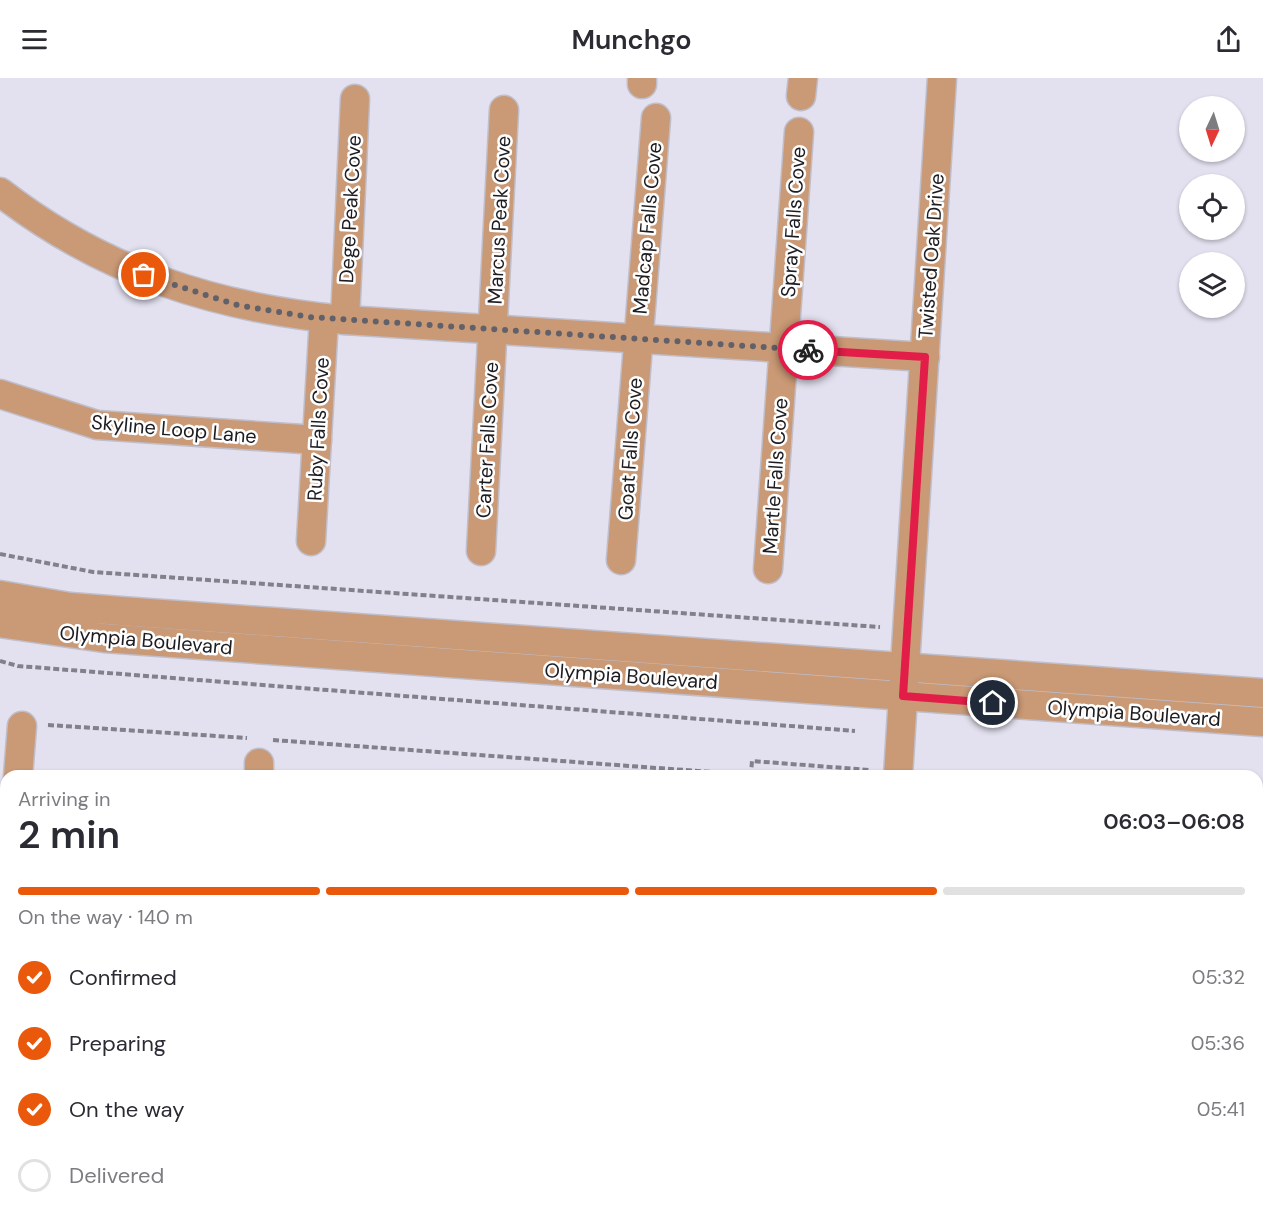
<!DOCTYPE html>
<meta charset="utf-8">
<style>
body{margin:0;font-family:"DM Sans",sans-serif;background:#f7f7f7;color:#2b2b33;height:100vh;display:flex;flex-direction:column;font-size:22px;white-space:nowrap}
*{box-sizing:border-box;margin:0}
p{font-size:20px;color:#7c7c81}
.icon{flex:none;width:33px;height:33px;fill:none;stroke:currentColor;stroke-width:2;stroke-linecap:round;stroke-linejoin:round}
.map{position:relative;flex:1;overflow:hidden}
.panel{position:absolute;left:0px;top:692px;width:1263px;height:452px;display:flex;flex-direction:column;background:#fff;border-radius:18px 18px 0 0;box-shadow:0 2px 4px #0004}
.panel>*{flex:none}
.needle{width:39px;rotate:184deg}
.tools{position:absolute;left:1179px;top:18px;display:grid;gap:12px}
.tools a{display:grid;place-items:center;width:66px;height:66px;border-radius:50%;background:#fff;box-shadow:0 2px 4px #0004;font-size:30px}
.pin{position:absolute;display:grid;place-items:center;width:51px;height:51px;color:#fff;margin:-26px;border:3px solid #fff;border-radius:50%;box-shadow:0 2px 6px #0007}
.courier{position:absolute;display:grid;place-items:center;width:60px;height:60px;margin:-30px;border:4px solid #e11d48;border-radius:50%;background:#fff;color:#222;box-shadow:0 2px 8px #0007}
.headline em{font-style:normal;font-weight:600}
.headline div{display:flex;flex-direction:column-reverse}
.headline{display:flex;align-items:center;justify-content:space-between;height:102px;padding:0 18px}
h1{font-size:39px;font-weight:600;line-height:45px}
.bar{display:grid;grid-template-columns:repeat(4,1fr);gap:9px 6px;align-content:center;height:72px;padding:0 18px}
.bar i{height:8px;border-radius:4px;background:#e1e1e2}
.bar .current{background:#ea580c}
.bar p{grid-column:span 4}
ol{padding:0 18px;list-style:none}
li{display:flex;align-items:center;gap:18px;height:66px}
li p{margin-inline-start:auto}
li .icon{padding:6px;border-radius:50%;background:#ea580c;color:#fff;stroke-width:4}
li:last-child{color:#7c7c81}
li i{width:33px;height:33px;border:3px solid #e1e1e2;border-radius:50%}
header{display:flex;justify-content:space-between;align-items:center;height:78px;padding:0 18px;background:#fff;font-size:27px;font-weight:600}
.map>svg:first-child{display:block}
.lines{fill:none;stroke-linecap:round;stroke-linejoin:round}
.minor-casing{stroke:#bfbeca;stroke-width:31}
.path{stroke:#82808a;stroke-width:4;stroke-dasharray:6 3;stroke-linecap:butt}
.minor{stroke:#ca9975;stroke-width:28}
.done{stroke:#626169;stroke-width:6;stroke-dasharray:0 10.8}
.route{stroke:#e11d48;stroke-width:8}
.labels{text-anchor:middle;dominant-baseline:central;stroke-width:5;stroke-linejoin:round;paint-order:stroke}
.street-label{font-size:20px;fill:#1c1c21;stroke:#fff}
</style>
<header><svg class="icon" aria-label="menu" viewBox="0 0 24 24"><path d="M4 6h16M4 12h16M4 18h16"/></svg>Munchgo<svg class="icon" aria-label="share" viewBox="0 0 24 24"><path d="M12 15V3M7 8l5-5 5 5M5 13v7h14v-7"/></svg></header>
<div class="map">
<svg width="1263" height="1142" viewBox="0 0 1263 1142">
<rect width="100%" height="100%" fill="#e3e1ef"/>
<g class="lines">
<defs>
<g id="minor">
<polyline points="642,6 642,0"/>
<polyline points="801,18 803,0"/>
<path d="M0,114C103,194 216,230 345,242L925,279"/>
<polyline points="345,242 355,21"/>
<polyline points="0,316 97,347 317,362"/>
<polyline points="311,463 324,240"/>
<polyline points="481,473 504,32"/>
<polyline points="621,482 656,40"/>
<polyline points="768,491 799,54"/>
<polyline points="0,517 70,529 121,533 1263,615"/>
<polyline points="0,545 104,560 1263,644"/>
<polyline points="18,698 22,648"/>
<polyline points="259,698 259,685"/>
<polyline points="898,698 942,0"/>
<polyline points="1257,825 1263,826"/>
<polyline points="0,858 6,858"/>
<polyline points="0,1130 6,1131"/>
<polyline points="1257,1136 1263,1137"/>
<polyline points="92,1137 162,1142"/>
<polyline points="1020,1137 1022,1142"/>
<polyline points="1122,1142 1154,1137"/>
</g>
</defs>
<!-- minor casing -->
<use href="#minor" class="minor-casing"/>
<!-- path -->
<g class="path">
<polyline points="0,476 93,494 880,549"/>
<polyline points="0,583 18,588 855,653"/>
<polyline points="48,647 247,660"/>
<polyline points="273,662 726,695 751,696 752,683 870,692"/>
</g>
<!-- minor -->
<use href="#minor" class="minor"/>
</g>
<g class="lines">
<!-- done -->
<polyline class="done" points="144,197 237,227 309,239 808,272"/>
<!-- route -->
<polyline class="route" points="808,272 925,279 903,618 993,625"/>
</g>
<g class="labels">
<!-- street labels -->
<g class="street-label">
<text transform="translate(350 131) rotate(-87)">Dege Peak Cove</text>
<text transform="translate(499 142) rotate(-87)">Marcus Peak Cove</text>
<text transform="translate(793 144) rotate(-86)">Spray Falls Cove</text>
<text transform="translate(647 150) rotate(-85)">Madcap Falls Cove</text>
<text transform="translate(931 178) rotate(-86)">Twisted Oak Drive</text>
<text transform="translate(174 351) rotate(5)">Skyline Loop Lane</text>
<text transform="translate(318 351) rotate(-87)">Ruby Falls Cove</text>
<text transform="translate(487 362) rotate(-87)">Carter Falls Cove</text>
<text transform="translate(630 371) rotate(-86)">Goat Falls Cove</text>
<text transform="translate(775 398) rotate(-86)">Martle Falls Cove</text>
<text transform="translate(146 562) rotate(5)">Olympia Boulevard</text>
<text transform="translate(631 598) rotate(4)">Olympia Boulevard</text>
<text transform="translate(1134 635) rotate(4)">Olympia Boulevard</text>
</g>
</g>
</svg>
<div class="tools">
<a><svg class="needle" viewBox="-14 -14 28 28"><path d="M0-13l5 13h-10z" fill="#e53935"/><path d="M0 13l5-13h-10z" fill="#7c7c81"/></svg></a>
<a><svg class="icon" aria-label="locate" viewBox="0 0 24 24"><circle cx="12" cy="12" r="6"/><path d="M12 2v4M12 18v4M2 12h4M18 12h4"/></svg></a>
<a><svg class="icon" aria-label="layers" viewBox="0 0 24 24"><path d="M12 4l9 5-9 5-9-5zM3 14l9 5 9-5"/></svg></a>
</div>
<div class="pin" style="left:144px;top:197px;background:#ea580c"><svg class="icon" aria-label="bag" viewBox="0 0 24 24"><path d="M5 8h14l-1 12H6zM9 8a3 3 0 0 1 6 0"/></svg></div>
<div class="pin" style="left:993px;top:625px;background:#1f2937"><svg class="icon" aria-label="home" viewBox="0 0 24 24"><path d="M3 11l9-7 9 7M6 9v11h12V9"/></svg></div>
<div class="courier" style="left:808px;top:272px"><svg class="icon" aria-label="bike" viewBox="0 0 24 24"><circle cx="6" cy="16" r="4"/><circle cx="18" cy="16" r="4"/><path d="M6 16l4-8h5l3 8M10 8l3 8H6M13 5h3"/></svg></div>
<section class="panel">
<div class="headline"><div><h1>2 min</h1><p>Arriving in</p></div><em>06:03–06:08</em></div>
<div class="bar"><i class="current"></i><i class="current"></i><i class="current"></i><i></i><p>On the way · 140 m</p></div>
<ol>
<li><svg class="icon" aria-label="check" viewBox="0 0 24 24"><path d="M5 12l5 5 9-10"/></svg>Confirmed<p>05:32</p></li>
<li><svg class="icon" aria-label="check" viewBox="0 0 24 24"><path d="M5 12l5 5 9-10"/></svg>Preparing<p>05:36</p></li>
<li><svg class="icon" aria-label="check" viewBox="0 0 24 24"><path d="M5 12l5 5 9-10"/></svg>On the way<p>05:41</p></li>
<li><i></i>Delivered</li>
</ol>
</section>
</div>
